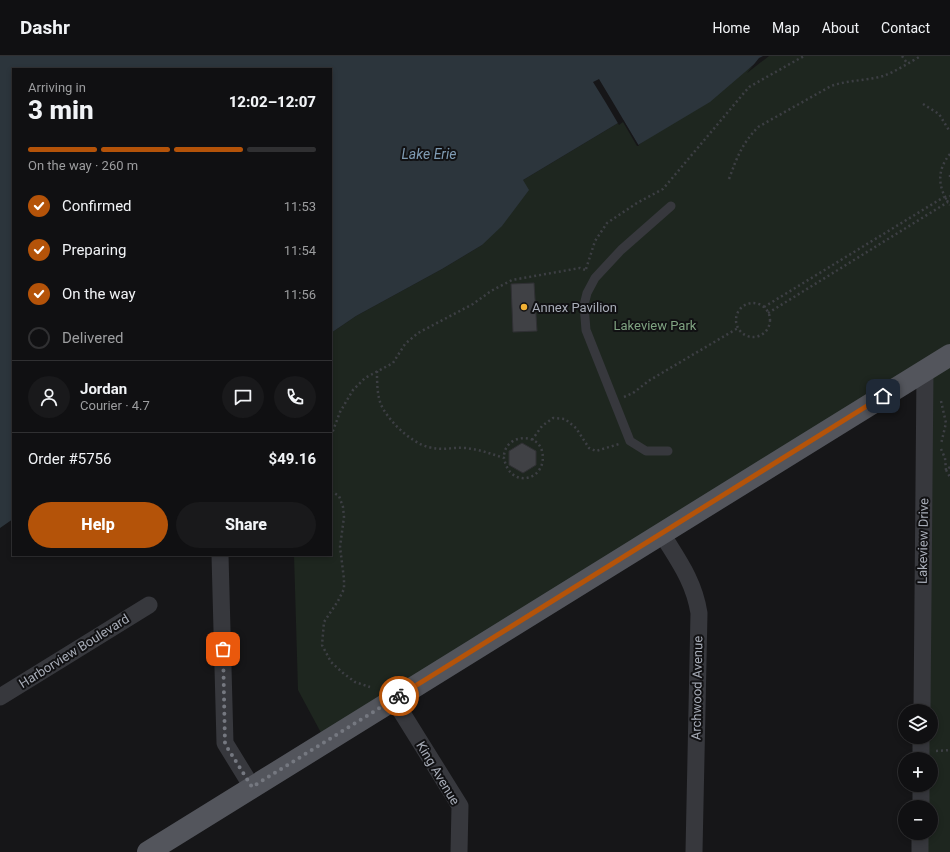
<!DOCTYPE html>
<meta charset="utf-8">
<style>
body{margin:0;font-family:Roboto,sans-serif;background:#19191b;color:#f1f3f6;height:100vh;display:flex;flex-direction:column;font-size:15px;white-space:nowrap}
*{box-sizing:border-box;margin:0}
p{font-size:13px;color:#9c9d9f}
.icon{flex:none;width:22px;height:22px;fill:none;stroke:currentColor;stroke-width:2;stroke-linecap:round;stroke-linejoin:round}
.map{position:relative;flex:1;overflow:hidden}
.panel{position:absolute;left:12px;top:12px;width:320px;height:488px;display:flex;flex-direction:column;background:#101012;border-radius:0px;box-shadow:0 2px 6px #0003,0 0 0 1px #303032}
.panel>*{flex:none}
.fabs{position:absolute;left:898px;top:648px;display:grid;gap:8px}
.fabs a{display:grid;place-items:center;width:40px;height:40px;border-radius:50%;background:#101012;box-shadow:0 2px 6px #0003,0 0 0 1px #303032;font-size:20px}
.pin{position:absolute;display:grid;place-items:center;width:34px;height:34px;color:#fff;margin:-17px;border-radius:8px;box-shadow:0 2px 6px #0006}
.courier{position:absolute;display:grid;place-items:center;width:40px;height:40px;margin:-20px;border:3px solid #b45309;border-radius:50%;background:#fff;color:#222;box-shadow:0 1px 5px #0007}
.overview em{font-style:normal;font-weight:800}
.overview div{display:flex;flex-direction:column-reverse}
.overview{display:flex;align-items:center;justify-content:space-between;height:68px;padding:0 16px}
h1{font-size:26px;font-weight:800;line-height:30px}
.bar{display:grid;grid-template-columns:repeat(4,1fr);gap:6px 4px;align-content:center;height:48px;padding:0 16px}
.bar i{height:5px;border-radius:3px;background:#303032}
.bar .selected{background:#b45309}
.bar p{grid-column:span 4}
.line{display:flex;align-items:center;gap:10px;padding:0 16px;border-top:1px solid #303032}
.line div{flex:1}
.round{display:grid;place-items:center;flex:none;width:42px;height:42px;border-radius:21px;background:#19191b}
ol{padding:0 16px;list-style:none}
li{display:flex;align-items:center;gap:12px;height:44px}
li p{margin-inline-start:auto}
li .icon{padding:4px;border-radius:50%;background:#b45309;color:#fff;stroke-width:4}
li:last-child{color:#9c9d9f}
li i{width:22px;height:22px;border:2px solid #303032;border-radius:50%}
.cta{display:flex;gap:8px;margin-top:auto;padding:8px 16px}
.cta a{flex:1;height:46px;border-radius:24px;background:#b45309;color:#fff;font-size:16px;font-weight:800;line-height:46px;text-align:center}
.cta a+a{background:#19191b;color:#f1f3f6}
header{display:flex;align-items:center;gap:24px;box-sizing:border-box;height:56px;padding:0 20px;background:#101012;border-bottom:1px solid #303032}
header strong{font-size:19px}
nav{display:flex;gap:22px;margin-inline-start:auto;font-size:14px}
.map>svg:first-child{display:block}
.green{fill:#1e261f}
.water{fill:#2c353c}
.pier{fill:#161618}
.building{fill:#404145;stroke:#303034}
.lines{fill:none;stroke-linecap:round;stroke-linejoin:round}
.path{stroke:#3d3f44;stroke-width:2.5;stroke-dasharray:2 3;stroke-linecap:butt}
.lane{stroke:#37383d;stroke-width:9}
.street{stroke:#37383d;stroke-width:17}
.primary{stroke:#53555c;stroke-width:22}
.done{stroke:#757880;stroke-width:4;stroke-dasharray:0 7.2}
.route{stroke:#b45309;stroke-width:5}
.poi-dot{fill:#f2b134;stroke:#111113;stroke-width:1.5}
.labels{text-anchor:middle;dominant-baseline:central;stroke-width:4;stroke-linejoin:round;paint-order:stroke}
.poi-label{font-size:13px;fill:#a8adb8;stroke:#111113;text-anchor:start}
.park-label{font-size:13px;fill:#7fa381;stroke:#111113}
.street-label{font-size:13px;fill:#a8adb8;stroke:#111113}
.water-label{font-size:14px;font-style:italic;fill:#7f9bb3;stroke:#111113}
</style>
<header>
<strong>Dashr</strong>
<nav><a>Home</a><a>Map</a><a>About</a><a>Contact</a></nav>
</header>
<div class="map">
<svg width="950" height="796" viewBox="0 0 950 796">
<rect width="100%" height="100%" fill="#161618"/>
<!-- green -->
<polygon class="green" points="767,0 950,0 950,796 920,796 920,777 931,777 931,751 921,751 921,729 931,729 931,703 921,703 921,681 931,681 931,655 922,655 925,315 326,686 298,634 294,499 331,499 331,277 356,260 442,213 482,189 523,124 623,64 638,89"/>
<!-- water -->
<polygon class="water" points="0,0 767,0 752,10 710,46 638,89 623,64 523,124 529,134 502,170 482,189 442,213 356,260 331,277 331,13 13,13 13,463 0,472"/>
<!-- pier -->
<g class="pier">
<polygon points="763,0 769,0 747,17 759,2"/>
<polygon points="599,23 611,43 639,90 637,90 623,66 619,69 606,47 593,26"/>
</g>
<!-- building -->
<g class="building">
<polygon points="534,227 537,275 513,276 511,228"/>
<polygon points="522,387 536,395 536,409 523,417 509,409 509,395"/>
</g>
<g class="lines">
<!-- path -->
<g class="path">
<polyline points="902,0 907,7"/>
<polyline points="923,48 939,58 950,76"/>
<path d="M950,98C936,115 938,132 950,149"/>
<polyline points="950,119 950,121"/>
<path d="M729,123C737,101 742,88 758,71L831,30C848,24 865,25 883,20C895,16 910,6 921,0"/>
<polyline points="945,143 950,140"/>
<polyline points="586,213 595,185 607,167 637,147 663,133 749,31 804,0"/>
<circle cx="753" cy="264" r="17"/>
<polyline points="764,251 944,141"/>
<polyline points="768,257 948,146"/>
<path d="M377,315C377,325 377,336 380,346C386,363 410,386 428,391C443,395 452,391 465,392C477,393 489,397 501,401L504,402C510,435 549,424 542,395C537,375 503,379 504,402"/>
<polyline points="624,341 633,337 650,324 738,272"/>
<polyline points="941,345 946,367 941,388"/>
<polyline points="331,380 340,356 353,334 365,322 393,307 405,288 418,277 473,248 491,235 512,224 580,212 588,215"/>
<polyline points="532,384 542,370 553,362 565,363 576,372 589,392 596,395 619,388"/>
<polyline points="941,393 945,402 946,414"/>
<polyline points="950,411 946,414 950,421"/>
<polyline points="331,435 339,440 343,451 344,461 340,491 344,523 344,533 338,545 324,566 322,589 331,606 343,617 355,626 370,631"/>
<polyline points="936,695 950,694"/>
</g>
<!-- lane -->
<polyline class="lane" points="668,395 646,395 630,385 586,274 584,249 587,237 595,222 621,194 671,150"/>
<!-- street -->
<g class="street">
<path d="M662,478C678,504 694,525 699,557L694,796"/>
<polyline points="220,499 225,687 252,731"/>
<polyline points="0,641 149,549"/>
<polyline points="394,644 460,750 459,796"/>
<polyline points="922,655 925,314"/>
<polyline points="921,703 921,681"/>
<polyline points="921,751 921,729"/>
<polyline points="920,796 920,777"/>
</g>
<!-- primary -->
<polyline class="primary" points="148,796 950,299"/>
</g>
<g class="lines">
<!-- done -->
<polyline class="done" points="223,593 225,688 252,731 399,640"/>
<!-- route -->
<polyline class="route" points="399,640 883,340"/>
</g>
<!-- markers -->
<circle class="poi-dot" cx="524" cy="251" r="4"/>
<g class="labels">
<!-- poi labels -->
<g class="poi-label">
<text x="532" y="251">Annex Pavilion</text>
</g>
<!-- park labels -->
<g class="park-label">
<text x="655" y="269">Lakeview Park</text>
</g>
<!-- street labels -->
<g class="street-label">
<text transform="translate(923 485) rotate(-89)">Lakeview Drive</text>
<text transform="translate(74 595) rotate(-32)">Harborview Boulevard</text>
<text transform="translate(697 632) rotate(-89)">Archwood Avenue</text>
<text transform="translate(438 717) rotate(59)">King Avenue</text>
</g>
<!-- water labels -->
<g class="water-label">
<text x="429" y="98">Lake Erie</text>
</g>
</g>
</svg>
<div class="fabs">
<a><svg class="icon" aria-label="layers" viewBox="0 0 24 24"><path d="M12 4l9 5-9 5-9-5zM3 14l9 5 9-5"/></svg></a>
<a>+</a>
<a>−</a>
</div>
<div class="pin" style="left:223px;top:593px;background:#ea580c"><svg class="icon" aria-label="bag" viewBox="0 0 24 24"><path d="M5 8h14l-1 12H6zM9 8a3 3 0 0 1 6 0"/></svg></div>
<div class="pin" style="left:883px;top:340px;background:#1f2937"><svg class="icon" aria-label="home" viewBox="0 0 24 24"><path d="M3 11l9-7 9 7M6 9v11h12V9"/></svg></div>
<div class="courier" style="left:399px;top:640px"><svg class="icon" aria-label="bike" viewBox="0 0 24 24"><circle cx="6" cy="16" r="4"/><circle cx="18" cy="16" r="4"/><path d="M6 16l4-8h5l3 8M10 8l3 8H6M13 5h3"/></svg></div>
<section class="panel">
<div class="overview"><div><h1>3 min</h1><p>Arriving in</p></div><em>12:02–12:07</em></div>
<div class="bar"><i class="selected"></i><i class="selected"></i><i class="selected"></i><i></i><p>On the way · 260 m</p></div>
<ol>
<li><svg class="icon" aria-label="check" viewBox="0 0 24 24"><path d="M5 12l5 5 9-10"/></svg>Confirmed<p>11:53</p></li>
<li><svg class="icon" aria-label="check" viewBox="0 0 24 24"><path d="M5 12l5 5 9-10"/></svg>Preparing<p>11:54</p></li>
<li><svg class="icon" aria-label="check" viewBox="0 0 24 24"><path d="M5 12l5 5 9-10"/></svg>On the way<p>11:56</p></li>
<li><i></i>Delivered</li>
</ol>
<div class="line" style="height:72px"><a class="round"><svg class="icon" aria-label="person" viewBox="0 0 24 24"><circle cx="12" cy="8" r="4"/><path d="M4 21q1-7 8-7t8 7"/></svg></a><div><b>Jordan</b><p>Courier · 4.7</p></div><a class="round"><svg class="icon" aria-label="chat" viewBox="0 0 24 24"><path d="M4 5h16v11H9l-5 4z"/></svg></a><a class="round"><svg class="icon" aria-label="phone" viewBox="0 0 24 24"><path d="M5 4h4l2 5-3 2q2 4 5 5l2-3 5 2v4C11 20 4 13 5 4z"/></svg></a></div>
<div class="line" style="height:52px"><div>Order #5756</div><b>$49.16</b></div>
<div class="cta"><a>Help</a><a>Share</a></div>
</section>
</div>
